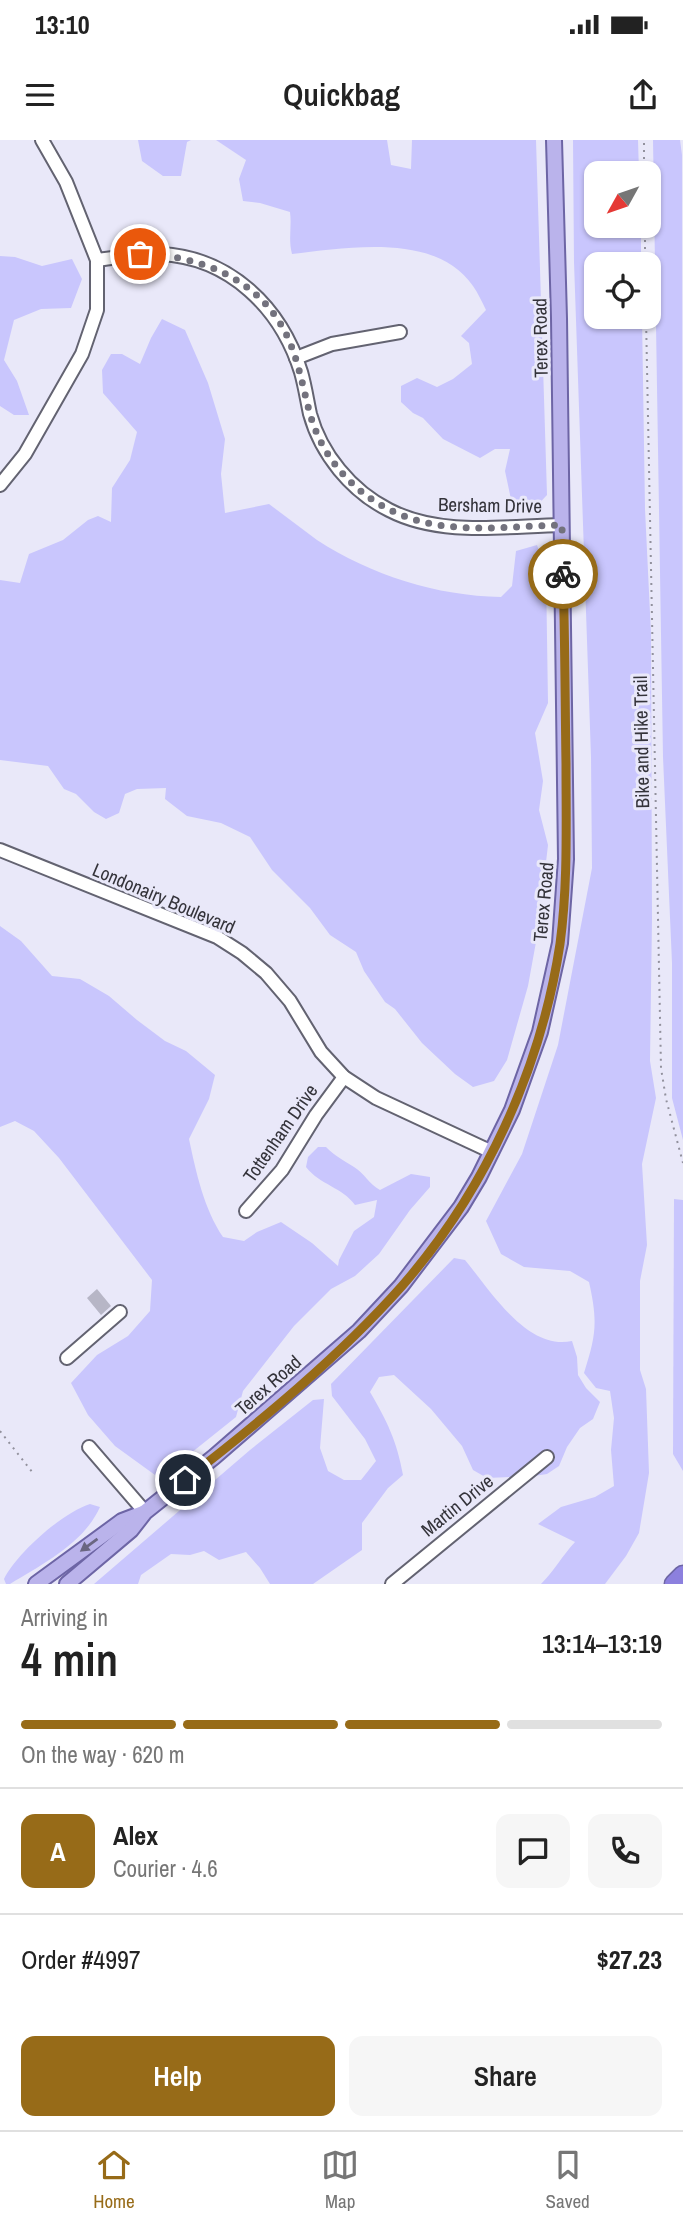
<!DOCTYPE html>
<meta charset="utf-8">
<style>
body{margin:0;font-family:"Archivo Narrow",sans-serif;background:#f6f6f6;color:#222;height:100vh;display:flex;flex-direction:column;font-size:26px;white-space:nowrap}
*{box-sizing:border-box;margin:0}
p{font-size:23px;color:#767676}
.icon{flex:none;width:38px;height:38px;fill:none;stroke:currentColor;stroke-width:2;stroke-linecap:round;stroke-linejoin:round}
.map{position:relative;height:1444px;overflow:hidden}
.details{display:flex;flex-direction:column;background:#fff;flex:1}
.details>*{flex:none}
.needle{width:46px;rotate:230deg}
.buttons{position:absolute;left:584px;top:21px;display:grid;gap:14px}
.buttons a{display:grid;place-items:center;width:77px;height:77px;border-radius:14px;background:#fff;box-shadow:0 2px 5px #0004;font-size:35px}
.pin{position:absolute;display:grid;place-items:center;width:60px;height:60px;color:#fff;margin:-30px;border:4px solid #fff;border-radius:50%;box-shadow:0 2px 7px #0007}
.courier{position:absolute;display:grid;place-items:center;width:70px;height:70px;margin:-35px;border:5px solid #976b18;border-radius:50%;background:#fff;color:#222;box-shadow:0 2px 9px #0007}
.overview em{font-style:normal;font-weight:600}
.overview div{display:flex;flex-direction:column-reverse}
.overview{display:flex;align-items:center;justify-content:space-between;height:119px;padding:0 21px}
h1{font-size:46px;font-weight:600;line-height:52px}
.bar{display:grid;grid-template-columns:repeat(4,1fr);gap:10px 7px;align-content:center;height:84px;padding:0 21px}
.bar i{height:9px;border-radius:5px;background:#e0e0e0}
.bar .active{background:#976b18}
.bar p{grid-column:span 4}
.line{display:flex;align-items:center;gap:18px;padding:0 21px;border-top:2px solid #e0e0e0}
.line div{flex:1}
.round{display:grid;place-items:center;flex:none;width:74px;height:74px;border-radius:14px;background:#f6f6f6}
.action{display:flex;gap:14px;margin-top:auto;padding:14px 21px}
.action a{flex:1;height:80px;border-radius:14px;background:#976b18;color:#fff;font-size:28px;font-weight:600;line-height:80px;text-align:center}
.action a+a{background:#f6f6f6;color:#222}
.status{display:flex;justify-content:space-between;align-items:center;height:49px;padding:0 35px;background:#fff;direction:ltr}
.status svg{height:19px;fill:currentColor}
header{display:flex;justify-content:space-between;align-items:center;height:91px;padding:0 21px;background:#fff;font-size:32px;font-weight:600}
.menu{display:flex;justify-content:space-around;align-items:center;height:98px;border-top:2px solid #e0e0e0;background:#fff;font-size:19px;color:#767676}
.menu a{display:grid;justify-items:center;gap:4px}
.menu .active{color:#976b18}
.map>svg:first-child{display:block}
.green{fill:#c9c6fd}
.building{fill:#b7b6c6}
.lines{fill:none;stroke-linecap:round;stroke-linejoin:round}
.minor-casing{stroke:#636371;stroke-width:16}
.major-casing{stroke:#6d65a5;stroke-width:18}
.highway-casing{stroke:#6d65a5;stroke-width:21}
.path{stroke:#92919d;stroke-width:2;stroke-dasharray:2 5;stroke-linecap:butt}
.minor{stroke:#fff;stroke-width:12}
.major{stroke:#bab3eb;stroke-width:14}
.highway{stroke:#8c80de;stroke-width:18}
.oneway{fill:#6a6681}
.done{stroke:#73727d;stroke-width:7;stroke-dasharray:0 12.6}
.route{stroke:#976b18;stroke-width:9}
.labels{text-anchor:middle;dominant-baseline:central;stroke-width:6;stroke-linejoin:round;paint-order:stroke}
.street-label{font-size:19px;fill:#34333a;stroke:#e9e8f9}
</style>
<div class="status"><b>13:10</b><svg viewBox="0 0 49 12"><path d="M0 12V9h3v3zM5 12V6h3v6zM10 12V3h3v9zM15 12V0h3v12zM26 1h20v11H26zM47 4h2v5h-2z"/></svg></div>
<header><svg class="icon" aria-label="menu" viewBox="0 0 24 24"><path d="M4 6h16M4 12h16M4 18h16"/></svg>Quickbag<svg class="icon" aria-label="share" viewBox="0 0 24 24"><path d="M12 15V3M7 8l5-5 5 5M5 13v7h14v-7"/></svg></header>
<div class="map">
<svg width="683" height="1444" viewBox="0 0 683 1444">
<rect width="100%" height="100%" fill="#e9e8f9"/>
<!-- green -->
<g class="green">
<polygon points="138,0 191,0 187,2 181,36 163,36 142,21"/>
<path d="M216,0H387L391,25L411,29L412,0H536L547,355L532,371L512,364L505,331L510,309H495L480,318L443,299L423,278L413,273L401,262V246L417,238L437,247L453,239L472,224L469,203L461,196L486,170C482,162 478,153 473,146C436,92 347,108 292,114C288,99 292,87 290,72L260,63L243,61L239,39L246,20Z"/>
<path d="M573,0H638L639,33H597V86H641V124H597V177H642L645,369L651,494L652,779L650,921L656,958L642,1024L647,1105L640,1141V1230L646,1249L649,1333L639,1393L626,1416L605,1444H541C554,1431 562,1416 575,1402L538,1384L561,1367L595,1357L614,1346L611,1310L614,1278L610,1251L596,1248L584,1233C596,1195 598,1182 589,1142L570,1131L524,1127L501,1114L486,1081L522,1014L558,905L592,728L591,617L574,122Z"/>
<polygon points="653,0 680,0 682,15 683,1000 672,958 672,823 663,617"/>
<polygon points="0,116 15,117 42,126 72,119 82,139 71,168 41,169 14,180 4,220 17,241 29,275 14,275 0,266"/>
<path d="M162,179L185,190L208,243L225,299L221,334L225,373L269,364C285,376 301,388 317,400C371,435 437,456 501,457L512,446L516,411L537,405L546,432L548,563L535,593L543,641L539,670L548,705L538,791L528,846L507,920L494,941L473,947L455,934L422,903L395,869L385,862L364,831L356,812L330,795L310,768L272,730L250,697L221,683L187,676L165,659L166,648L137,649L125,654L119,673L106,679L94,672L76,654L64,649L48,626L0,620V440L20,443L29,414L63,400L88,380L98,376L111,382L112,348L130,320L137,292L103,253L102,230L111,214H122L140,224L151,198Z"/>
<path d="M0,786L21,801L52,836L80,839L109,856L137,880L165,901L186,911L215,935L209,959L189,999C196,1032 204,1069 223,1097L244,1101L257,1092L281,1082L312,1103L338,1126L339,1120L354,1091L374,1077L377,1060L355,1065C342,1047 320,1045 306,1027L308,1017L318,1007H326C335,1016 343,1020 354,1027C364,1033 369,1044 380,1050L411,1034L430,1037V1047L410,1070L379,1114L355,1136L331,1149L294,1186L243,1251L236,1277L186,1317L155,1335L115,1306L88,1275L71,1243L97,1215L128,1196L150,1171L152,1140L59,1018L34,991L15,981L0,987Z"/>
<polygon points="674,1059 683,1060 683,1331 673,1314"/>
<path d="M454,1118L465,1120C490,1150 527,1211 572,1201L577,1217L578,1235L586,1248L600,1262L593,1279L580,1288L567,1307L559,1326L547,1334L534,1336L487,1338L473,1330L462,1306L431,1269L394,1235L379,1237L370,1252C387,1281 397,1301 403,1335L388,1348L362,1383V1410L313,1444H270L260,1428L246,1412L219,1420L204,1411L190,1415L171,1414L141,1435L138,1444H94L250,1310L313,1260L324,1259L320,1308L328,1331L344,1340H361L376,1321L365,1299L332,1256L331,1244Z"/>
<path d="M90,1364L100,1367C84,1403 43,1424 10,1444H6L4,1439C17,1413 62,1373 90,1364Z"/>
</g>
<!-- building -->
<polygon class="building" points="97,1149 111,1166 101,1175 87,1158"/>
<g class="lines">
<defs>
<g id="minor">
<path d="M97,120C118,117 139,114 160,114C230,117 281,168 301,232C305,246 307,260 310,274C321,314 351,351 389,370C441,397 505,386 562,385"/>
<polyline points="296,218 332,204 400,192"/>
<polyline points="0,345 25,314 82,214 97,170 97,120 66,42 42,0"/>
<polyline points="0,710 217,797 242,813 266,833 290,861 321,912 344,937 376,958 492,1012"/>
<polyline points="246,1071 282,1030 316,975 344,937"/>
<polyline points="67,1218 120,1172"/>
<polyline points="89,1307 145,1372"/>
<polyline points="392,1444 547,1317"/>
</g>
<g id="major">
<polyline points="36,1444 122,1381 143,1373"/>
<polyline points="67,1444 131,1390 145,1372 214,1317 359,1191 401,1146 461,1067 479,1037 512,970 540,892 560,803 566,719 559,178 554,0"/>
</g>
<polyline id="highway" points="674,1444 683,1435"/>
</defs>
<!-- minor casing -->
<use href="#minor" class="minor-casing"/>
<!-- major casing -->
<use href="#major" class="major-casing"/>
<!-- highway casing -->
<use href="#highway" class="highway-casing"/>
<!-- path -->
<g class="path">
<polyline points="644,33 644,0"/>
<polyline points="645,86 645,124"/>
<polyline points="646,177 661,928 666,959 683,1023"/>
<polyline points="0,1291 33,1333"/>
</g>
<!-- minor -->
<use href="#minor" class="minor"/>
<!-- major -->
<use href="#major" class="major"/>
<!-- highway -->
<use href="#highway" class="highway"/>
</g>
<!-- one-way arrows -->
<defs><path id="oneway-solid" d="M-6-.8H1V-3.2L6.5 0L1 3.2V.8H-6Z" transform="scale(1.75)"/></defs>
<use class="oneway" href="#oneway-solid" transform="translate(89 1405) rotate(144)"/>
<g class="lines">
<!-- done -->
<path class="done" d="M140,114C200,115 262,140 288,198C299,223 303,248 310,274C323,321 359,359 404,376C453,395 510,386 562,385L563,434"/>
<!-- route -->
<path class="route" d="M185,1340C260,1282 339,1217 402,1146C485,1051 541,929 560,804C568,745 566,684 566,624C565,561 565,497 563,434"/>
</g>
<g class="labels">
<!-- street labels -->
<g class="street-label">
<text transform="translate(540 198) rotate(-91)">Terex Road</text>
<text transform="translate(490 365) rotate(1)">Bersham Drive</text>
<text transform="translate(641 602) rotate(-91)">Bike and Hike Trail</text>
<text transform="translate(164 758) rotate(23)">Londonairy Boulevard</text>
<text transform="translate(543 762) rotate(-85)">Terex Road</text>
<text transform="translate(280 993) rotate(-55)">Tottenham Drive</text>
<text transform="translate(268 1245) rotate(-41)">Terex Road</text>
<text transform="translate(457 1365) rotate(-39)">Martin Drive</text>
</g>
</g>
</svg>
<div class="buttons">
<a><svg class="needle" viewBox="-14 -14 28 28"><path d="M0-13l5 13h-10z" fill="#e53935"/><path d="M0 13l5-13h-10z" fill="#767676"/></svg></a>
<a><svg class="icon" aria-label="locate" viewBox="0 0 24 24"><circle cx="12" cy="12" r="6"/><path d="M12 2v4M12 18v4M2 12h4M18 12h4"/></svg></a>
</div>
<div class="pin" style="left:140px;top:114px;background:#ea580c"><svg class="icon" aria-label="bag" viewBox="0 0 24 24"><path d="M5 8h14l-1 12H6zM9 8a3 3 0 0 1 6 0"/></svg></div>
<div class="pin" style="left:185px;top:1340px;background:#1f2937"><svg class="icon" aria-label="home" viewBox="0 0 24 24"><path d="M3 11l9-7 9 7M6 9v11h12V9"/></svg></div>
<div class="courier" style="left:563px;top:434px"><svg class="icon" aria-label="bike" viewBox="0 0 24 24"><circle cx="6" cy="16" r="4"/><circle cx="18" cy="16" r="4"/><path d="M6 16l4-8h5l3 8M10 8l3 8H6M13 5h3"/></svg></div>
</div>
<section class="details">
<div class="overview"><div><h1>4 min</h1><p>Arriving in</p></div><em>13:14–13:19</em></div>
<div class="bar"><i class="active"></i><i class="active"></i><i class="active"></i><i></i><p>On the way · 620 m</p></div>
<div class="line" style="height:126px"><b class="round" style="background:#976b18;color:#fff">A</b><div><b>Alex</b><p>Courier · 4.6</p></div><a class="round"><svg class="icon" aria-label="chat" viewBox="0 0 24 24"><path d="M4 5h16v11H9l-5 4z"/></svg></a><a class="round"><svg class="icon" aria-label="phone" viewBox="0 0 24 24"><path d="M5 4h4l2 5-3 2q2 4 5 5l2-3 5 2v4C11 20 4 13 5 4z"/></svg></a></div>
<div class="line" style="height:91px"><div>Order #4997</div><b>$27.23</b></div>
<div class="action"><a>Help</a><a>Share</a></div>
</section>
<nav class="menu">
<a class="active"><svg class="icon" aria-label="home" viewBox="0 0 24 24"><path d="M3 11l9-7 9 7M6 9v11h12V9"/></svg>Home</a>
<a><svg class="icon" aria-label="map" viewBox="0 0 24 24"><path d="M3 6l6-2 6 2 6-2v14l-6 2-6-2-6 2zM9 4v14M15 6v14"/></svg>Map</a>
<a><svg class="icon" aria-label="saved" viewBox="0 0 24 24"><path d="M7 4h10v16l-5-4-5 4z"/></svg>Saved</a>
</nav>
